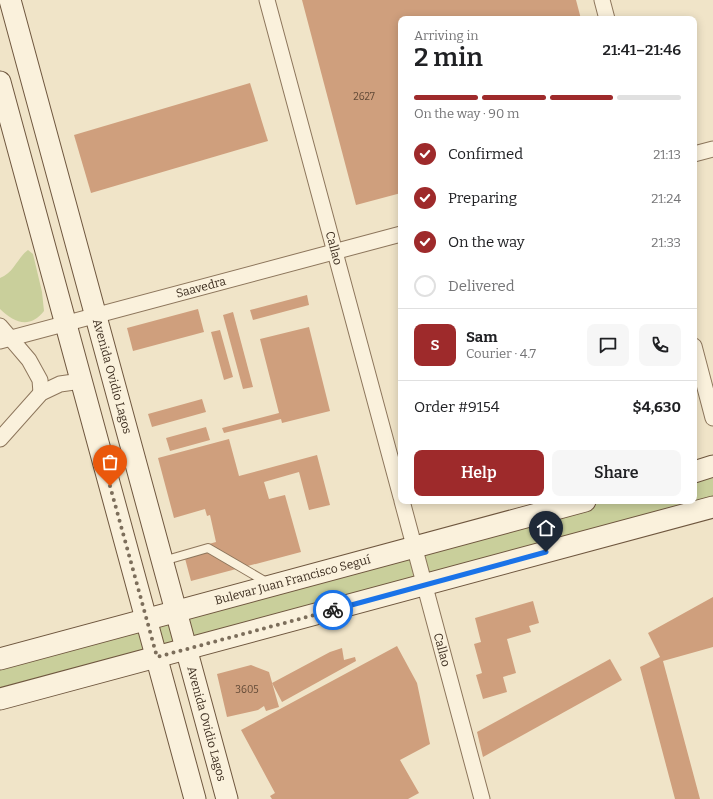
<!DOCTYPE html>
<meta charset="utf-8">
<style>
body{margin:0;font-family:Bitter,serif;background:#f6f6f6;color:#202124;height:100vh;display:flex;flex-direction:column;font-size:15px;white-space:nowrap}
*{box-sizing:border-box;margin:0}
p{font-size:13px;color:#757577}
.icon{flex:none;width:22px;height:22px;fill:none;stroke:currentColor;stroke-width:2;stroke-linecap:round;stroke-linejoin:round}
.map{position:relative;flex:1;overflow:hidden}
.details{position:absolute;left:398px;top:16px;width:299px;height:488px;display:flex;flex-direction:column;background:#fff;border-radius:8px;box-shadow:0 2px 10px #0003}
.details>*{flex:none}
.pin{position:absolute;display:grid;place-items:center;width:34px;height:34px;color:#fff;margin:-41px -17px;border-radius:50% 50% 50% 0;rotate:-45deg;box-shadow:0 0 4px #0007}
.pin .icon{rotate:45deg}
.courier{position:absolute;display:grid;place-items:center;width:40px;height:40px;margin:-20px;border:3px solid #1a73e8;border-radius:50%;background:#fff;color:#222;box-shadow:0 1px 5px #0007}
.headline em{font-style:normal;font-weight:600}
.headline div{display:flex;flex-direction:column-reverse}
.headline{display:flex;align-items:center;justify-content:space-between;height:68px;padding:0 16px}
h1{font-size:26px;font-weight:600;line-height:30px}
.bar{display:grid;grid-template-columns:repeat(4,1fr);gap:6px 4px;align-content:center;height:48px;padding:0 16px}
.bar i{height:5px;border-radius:3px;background:#e0e0e0}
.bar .active{background:#9e2a2b}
.bar p{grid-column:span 4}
.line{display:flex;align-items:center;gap:10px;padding:0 16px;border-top:1px solid #e0e0e0}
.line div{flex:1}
.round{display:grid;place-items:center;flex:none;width:42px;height:42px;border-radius:8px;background:#f6f6f6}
ol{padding:0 16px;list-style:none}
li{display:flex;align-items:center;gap:12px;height:44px}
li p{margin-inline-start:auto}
li .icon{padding:4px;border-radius:50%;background:#9e2a2b;color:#fff;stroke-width:4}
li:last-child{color:#757577}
li i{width:22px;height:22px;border:2px solid #e0e0e0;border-radius:50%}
.action{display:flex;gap:8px;margin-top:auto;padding:8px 16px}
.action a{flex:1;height:46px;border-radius:8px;background:#9e2a2b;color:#fff;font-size:16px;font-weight:600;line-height:46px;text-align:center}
.action a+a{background:#f6f6f6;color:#202124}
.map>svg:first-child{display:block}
.green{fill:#c9cf9b}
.building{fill:#cf9f7d}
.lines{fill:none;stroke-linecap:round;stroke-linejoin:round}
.service-casing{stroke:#8d765c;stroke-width:10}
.minor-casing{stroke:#8d765c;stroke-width:17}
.secondary-casing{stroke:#6f573f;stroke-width:23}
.service{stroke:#faf1dc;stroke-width:8}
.minor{stroke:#faf1dc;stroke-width:15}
.secondary{stroke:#faf1dc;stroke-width:21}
.done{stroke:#7c6e5b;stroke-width:4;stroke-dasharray:0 7.2}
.route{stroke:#1a73e8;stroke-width:5}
.labels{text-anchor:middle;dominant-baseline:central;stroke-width:3;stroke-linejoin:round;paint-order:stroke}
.number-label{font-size:10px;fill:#624a37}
.street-label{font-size:12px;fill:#3d2e20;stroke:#f7eed8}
</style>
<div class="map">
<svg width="713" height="799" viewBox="0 0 713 799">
<rect width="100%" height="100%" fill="#f0e4c8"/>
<!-- green -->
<g class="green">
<path d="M28,250L33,254L42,292L44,311C30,329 14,323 0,309V278C14,273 17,258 28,250Z"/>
<polygon points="713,466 713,507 0,699 0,659 585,501 694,501 694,472"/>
</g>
<!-- building -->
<g class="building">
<polygon points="302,0 576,0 581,19 401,19 401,193 356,205"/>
<polygon points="250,83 268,141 91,193 74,135"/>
<polygon points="307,295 309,305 253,320 250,310"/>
<polygon points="198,309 204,332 133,351 127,328"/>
<polygon points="233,312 253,387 243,389 223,315"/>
<polygon points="309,327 330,411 282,423 281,419 224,433 222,428 279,413 260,339"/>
<polygon points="220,330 233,377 224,380 211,332"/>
<polygon points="202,399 206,412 152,427 148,414"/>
<polygon points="206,427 210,440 170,451 166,438"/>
<polygon points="229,439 239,476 317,455 330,505 309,510 299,472 264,482 269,499 285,495 301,552 191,581 183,551 216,542 210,515 207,516 205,509 174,518 158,458"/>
<polygon points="713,597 713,647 663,661 700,799 675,799 640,667 660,657 648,633"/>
<polygon points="533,601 539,623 529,626 531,632 507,639 516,673 503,677 507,692 483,699 476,675 482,673 474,644 481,642 475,618"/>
<polygon points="397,646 417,683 430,744 400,760 419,793 408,799 272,799 270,796 275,793 241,730"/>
<polygon points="342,648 344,660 355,657 356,661 282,702 272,683 330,652"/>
<polygon points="610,659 622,680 483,757 477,732"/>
<polygon points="251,665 269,672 279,707 266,711 264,706 258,710 227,717 217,674"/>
</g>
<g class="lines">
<defs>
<polyline id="service" points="163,561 208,548 268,583"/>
<g id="minor">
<path id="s1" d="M267,0L401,497"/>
<polyline points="602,0 607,19"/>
<polyline points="694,154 713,149"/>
<polyline points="0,326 29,360 40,380 41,393"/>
<path id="s2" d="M0,341L401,234"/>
<polyline points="694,346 713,418"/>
<polyline points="0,439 41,393 60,384 81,381"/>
<path id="s3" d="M402,501L482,799"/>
</g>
<g id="secondary">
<path id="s4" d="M10,0L227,799"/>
<polyline points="0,82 195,799"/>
<polyline points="694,472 713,466"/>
<path id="s5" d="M0,659L585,501"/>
<polyline points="0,699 713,507"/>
</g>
</defs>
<!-- service casing -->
<use href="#service" class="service-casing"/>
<!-- minor casing -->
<use href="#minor" class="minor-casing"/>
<!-- secondary casing -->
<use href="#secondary" class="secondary-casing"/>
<!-- service -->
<use href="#service" class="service"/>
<!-- minor -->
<use href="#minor" class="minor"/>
<!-- secondary -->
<use href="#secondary" class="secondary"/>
</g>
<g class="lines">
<!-- done -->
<polyline class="done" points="110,486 157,657 333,610"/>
<!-- route -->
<polyline class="route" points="333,610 546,552"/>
</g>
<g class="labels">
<!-- number labels -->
<g class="number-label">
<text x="364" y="97">2627</text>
<text x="247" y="690">3605</text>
</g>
<!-- street labels -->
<g class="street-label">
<text stroke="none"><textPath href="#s1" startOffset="257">Callao</textPath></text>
<text stroke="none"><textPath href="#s2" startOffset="208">Saavedra</textPath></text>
<text stroke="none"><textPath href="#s4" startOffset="390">Avenida Ovidio Lagos</textPath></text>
<text stroke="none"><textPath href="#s5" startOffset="303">Bulevar Juan Francisco Seguí</textPath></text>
<text stroke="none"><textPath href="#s3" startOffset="154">Callao</textPath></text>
<text stroke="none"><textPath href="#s4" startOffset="750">Avenida Ovidio Lagos</textPath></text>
</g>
</g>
</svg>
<div class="pin" style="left:110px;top:486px;background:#ea580c"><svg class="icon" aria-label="bag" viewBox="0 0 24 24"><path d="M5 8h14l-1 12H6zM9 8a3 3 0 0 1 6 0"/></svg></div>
<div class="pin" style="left:546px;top:552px;background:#1f2937"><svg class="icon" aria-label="home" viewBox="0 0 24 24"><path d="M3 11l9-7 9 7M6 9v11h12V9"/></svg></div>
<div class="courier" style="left:333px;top:610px"><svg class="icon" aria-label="bike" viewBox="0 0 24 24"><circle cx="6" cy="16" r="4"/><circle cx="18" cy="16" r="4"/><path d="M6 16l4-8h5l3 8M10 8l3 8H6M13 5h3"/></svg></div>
<section class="details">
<div class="headline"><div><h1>2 min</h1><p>Arriving in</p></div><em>21:41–21:46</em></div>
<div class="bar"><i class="active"></i><i class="active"></i><i class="active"></i><i></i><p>On the way · 90 m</p></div>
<ol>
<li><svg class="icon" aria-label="check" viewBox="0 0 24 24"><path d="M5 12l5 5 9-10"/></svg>Confirmed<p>21:13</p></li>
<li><svg class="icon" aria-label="check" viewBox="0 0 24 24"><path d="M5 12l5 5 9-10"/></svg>Preparing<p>21:24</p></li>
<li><svg class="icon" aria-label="check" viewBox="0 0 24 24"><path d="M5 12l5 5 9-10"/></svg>On the way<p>21:33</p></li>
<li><i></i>Delivered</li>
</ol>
<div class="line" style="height:72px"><b class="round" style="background:#9e2a2b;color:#fff">S</b><div><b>Sam</b><p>Courier · 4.7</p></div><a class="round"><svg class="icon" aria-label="chat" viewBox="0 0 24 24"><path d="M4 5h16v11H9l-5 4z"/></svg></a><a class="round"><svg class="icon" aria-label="phone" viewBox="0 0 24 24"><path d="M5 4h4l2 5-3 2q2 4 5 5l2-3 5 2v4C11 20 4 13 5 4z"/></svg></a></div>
<div class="line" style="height:52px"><div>Order #9154</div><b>$4,630</b></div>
<div class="action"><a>Help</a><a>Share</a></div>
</section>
</div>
